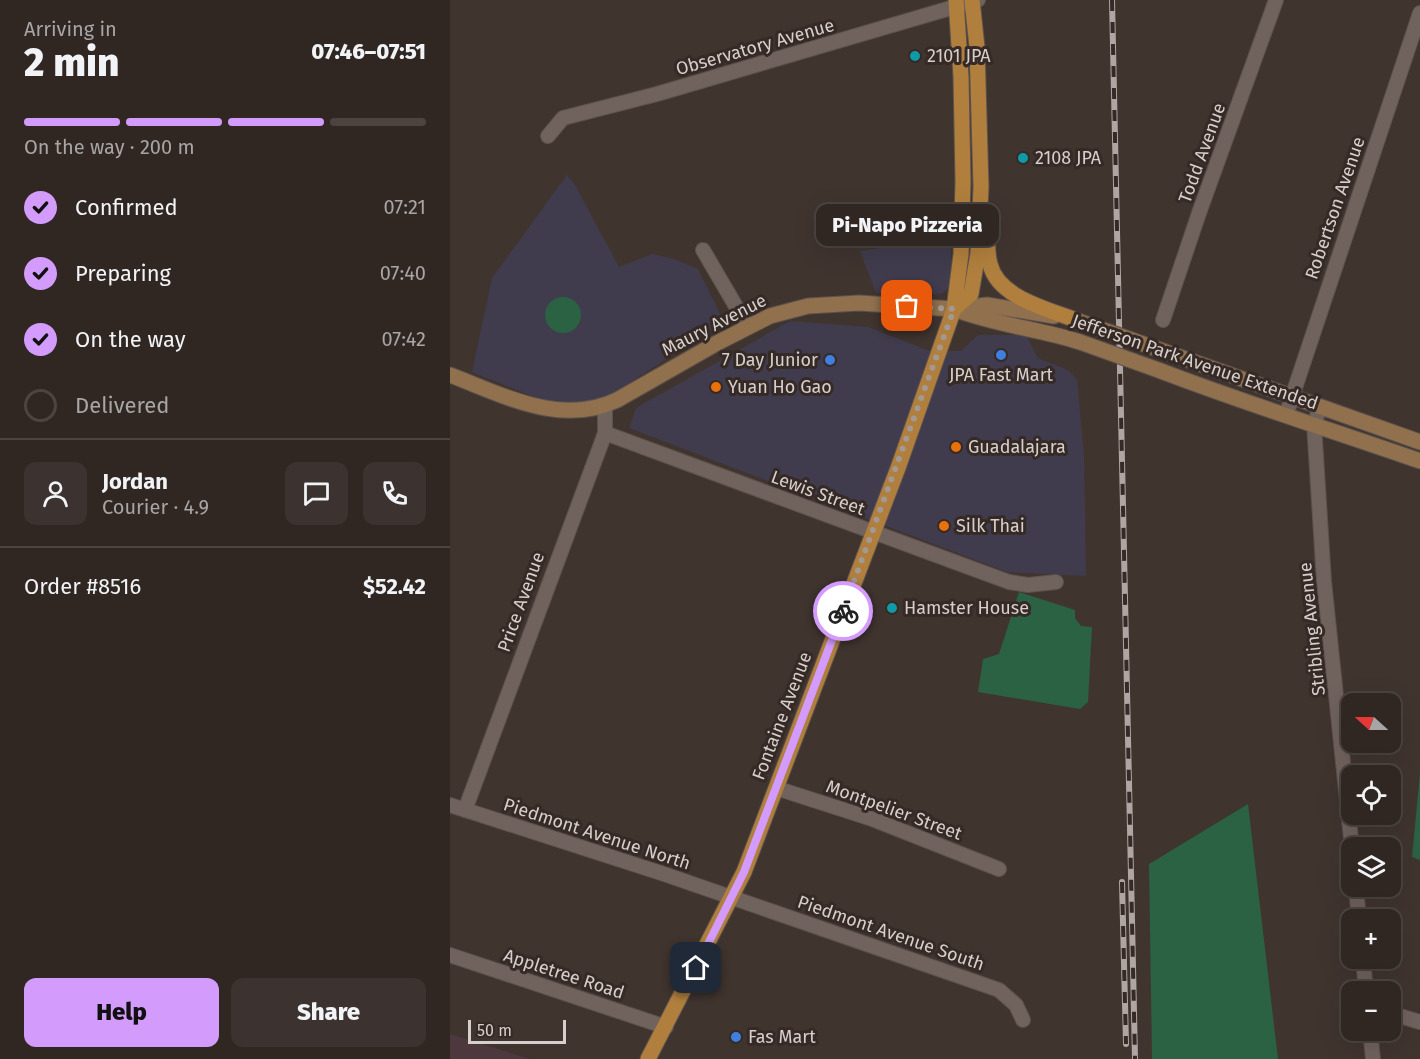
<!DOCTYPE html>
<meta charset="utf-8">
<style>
body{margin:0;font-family:"Fira Sans",sans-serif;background:#3c3330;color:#f1f3f6;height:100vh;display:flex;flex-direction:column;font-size:22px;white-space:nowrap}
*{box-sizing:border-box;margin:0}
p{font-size:20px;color:#a8a5a6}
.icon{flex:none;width:33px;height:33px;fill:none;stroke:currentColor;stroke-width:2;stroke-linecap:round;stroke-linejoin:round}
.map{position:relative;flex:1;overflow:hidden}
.panel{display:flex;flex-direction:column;background:#302723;width:450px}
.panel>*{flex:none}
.needle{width:39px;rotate:291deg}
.fabs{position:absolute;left:891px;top:693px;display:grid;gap:12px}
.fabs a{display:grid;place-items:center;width:60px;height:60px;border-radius:12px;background:#302723;box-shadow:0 6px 24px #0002,0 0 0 2px #4b4441;font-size:30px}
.scale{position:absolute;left:18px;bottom:15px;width:98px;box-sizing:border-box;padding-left:6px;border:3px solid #d7cfcc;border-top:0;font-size:16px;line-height:21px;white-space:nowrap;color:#d7cfcc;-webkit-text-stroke:4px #362a26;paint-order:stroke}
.pin{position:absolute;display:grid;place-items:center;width:51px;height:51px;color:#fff;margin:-26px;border-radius:12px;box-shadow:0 3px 9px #0006}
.courier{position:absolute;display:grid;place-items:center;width:60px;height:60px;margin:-30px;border:4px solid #d39cfc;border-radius:50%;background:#fff;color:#222;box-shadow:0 2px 8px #0007}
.bubble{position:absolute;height:42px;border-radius:12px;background:#302723;box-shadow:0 6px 24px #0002,0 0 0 2px #4b4441;font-size:20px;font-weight:800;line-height:42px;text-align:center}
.summary em{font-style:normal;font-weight:800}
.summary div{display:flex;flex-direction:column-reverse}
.summary{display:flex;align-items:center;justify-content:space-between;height:102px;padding:0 24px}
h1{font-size:39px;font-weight:800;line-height:45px}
.bar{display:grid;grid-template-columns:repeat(4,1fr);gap:9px 6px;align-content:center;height:72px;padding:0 24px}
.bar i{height:8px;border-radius:4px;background:#4b4441}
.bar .current{background:#d39cfc}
.bar p{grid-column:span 4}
.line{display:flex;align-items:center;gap:15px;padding:0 24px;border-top:2px solid #4b4441}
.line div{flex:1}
.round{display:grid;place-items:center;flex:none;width:63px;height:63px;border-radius:12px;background:#3c3330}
ol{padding:0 24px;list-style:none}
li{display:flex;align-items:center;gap:18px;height:66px}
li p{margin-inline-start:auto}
li .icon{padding:6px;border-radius:50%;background:#d39cfc;color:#111;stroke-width:4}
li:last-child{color:#a8a5a6}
li i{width:33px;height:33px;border:3px solid #4b4441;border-radius:50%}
.button{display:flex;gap:12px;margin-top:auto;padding:12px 24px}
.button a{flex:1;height:69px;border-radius:12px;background:#d39cfc;color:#111;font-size:24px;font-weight:800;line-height:69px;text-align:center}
.button a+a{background:#3c3330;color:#f1f3f6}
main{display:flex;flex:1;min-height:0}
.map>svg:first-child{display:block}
.commercial{fill:#403c4d}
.education{fill:#4d383e}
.green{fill:#2a6243}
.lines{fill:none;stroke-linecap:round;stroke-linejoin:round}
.street-casing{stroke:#5c514d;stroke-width:16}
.secondary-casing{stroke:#5c514d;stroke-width:17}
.primary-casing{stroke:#5c514d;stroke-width:17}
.street{stroke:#70625d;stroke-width:14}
.secondary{stroke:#90704d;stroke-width:15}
.primary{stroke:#b07f3d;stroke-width:15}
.rail-casing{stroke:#afa6a3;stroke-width:6}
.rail{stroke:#362a26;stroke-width:4;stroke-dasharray:11;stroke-linecap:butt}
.secondary-bridge-casing{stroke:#5c514d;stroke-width:17;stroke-linecap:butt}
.secondary-bridge{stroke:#90704d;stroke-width:15}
.done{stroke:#a29995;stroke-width:6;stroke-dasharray:0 10.8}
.route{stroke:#d39cfc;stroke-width:8}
.culture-dot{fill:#0f9aa8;stroke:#362a26;stroke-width:2}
.shop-dot{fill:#3f7fe0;stroke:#362a26;stroke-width:2}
.food-dot{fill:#e8710a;stroke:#362a26;stroke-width:2}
.labels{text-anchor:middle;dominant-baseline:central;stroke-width:6;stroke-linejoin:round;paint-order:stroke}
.street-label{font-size:18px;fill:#d7cfcc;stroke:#362a26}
.poi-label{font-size:18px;fill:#d7cfcc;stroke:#362a26;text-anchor:start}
</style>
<main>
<section class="panel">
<div class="summary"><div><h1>2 min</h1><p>Arriving in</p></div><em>07:46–07:51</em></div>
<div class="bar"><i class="current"></i><i class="current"></i><i class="current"></i><i></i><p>On the way · 200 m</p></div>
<ol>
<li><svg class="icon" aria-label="check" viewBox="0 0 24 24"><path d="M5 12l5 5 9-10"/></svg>Confirmed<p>07:21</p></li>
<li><svg class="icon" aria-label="check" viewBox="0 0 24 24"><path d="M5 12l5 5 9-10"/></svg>Preparing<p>07:40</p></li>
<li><svg class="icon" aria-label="check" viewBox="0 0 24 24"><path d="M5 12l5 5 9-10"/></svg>On the way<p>07:42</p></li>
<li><i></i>Delivered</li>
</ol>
<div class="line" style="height:108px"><a class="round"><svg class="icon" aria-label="person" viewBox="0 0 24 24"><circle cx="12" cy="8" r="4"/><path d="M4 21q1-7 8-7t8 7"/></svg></a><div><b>Jordan</b><p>Courier · 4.9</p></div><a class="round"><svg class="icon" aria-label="chat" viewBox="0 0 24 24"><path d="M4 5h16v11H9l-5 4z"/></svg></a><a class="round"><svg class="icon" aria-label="phone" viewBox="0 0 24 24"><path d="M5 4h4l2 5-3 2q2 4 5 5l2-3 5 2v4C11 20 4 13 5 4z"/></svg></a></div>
<div class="line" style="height:78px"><div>Order #8516</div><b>$52.42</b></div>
<div class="button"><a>Help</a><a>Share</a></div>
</section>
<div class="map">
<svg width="970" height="1059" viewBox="0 0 970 1059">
<rect width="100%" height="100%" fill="#40342f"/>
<!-- commercial -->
<g class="commercial">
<polygon points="117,175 125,185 169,267 202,254 224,259 248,269 274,322 151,401 132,404 102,404 22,372 42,278"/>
<polygon points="501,237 501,280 498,289 491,294 426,293 410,251"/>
<polygon points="340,321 418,327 477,350 511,351 528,335 576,335 588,358 618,370 627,379 634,455 636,576 557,572 179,428 186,408"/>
</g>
<!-- education -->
<polygon class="education" points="0,1034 80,1059 0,1059"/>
<!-- green -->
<g class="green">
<circle cx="113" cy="315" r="18"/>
<polygon points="569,592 625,610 625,618 631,626 642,627 638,702 630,709 528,692 533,659 549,654"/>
<polygon points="970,773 970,860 962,857"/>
<polygon points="798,804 828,1059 702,1059 699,864"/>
</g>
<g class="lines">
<defs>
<g id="street">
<polyline points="98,136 113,118 207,94 528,0"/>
<polyline points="253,250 298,327"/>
<polyline points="713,320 749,213 826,0"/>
<polyline points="870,408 864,424 874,581 902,848"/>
<polyline points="836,415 970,13"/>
<polyline points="155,433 559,582 578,585 606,582"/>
<polyline points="326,788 422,819 549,869"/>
<polyline points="0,805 214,874 549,990 566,1005 573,1020"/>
<polyline points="15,810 151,444 155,433 155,406"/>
<polyline points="906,886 909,920"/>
<polyline points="0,955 216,1027"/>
<polyline points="913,958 916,992"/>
<polyline points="940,1013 970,1022"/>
<polyline points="920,1030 923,1059"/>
</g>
<g id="secondary">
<path d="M507,310C547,325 589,329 630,342"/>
<polyline points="713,351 970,442"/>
<path d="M711,371C797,404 884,431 970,461"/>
<path d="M0,375C53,395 111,427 167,400L267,343L320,316L358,306L409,303L504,309L537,305L604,316"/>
</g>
<g id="primary">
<path d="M537,232C538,243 537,254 540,264C548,299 602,310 631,322"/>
<polyline points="504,309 521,294 528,253 531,187 527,47 522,0"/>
<polyline points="198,1059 294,872 448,468 504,309 511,254 513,181 511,77 506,0"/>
</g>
</defs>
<!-- street casing -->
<use href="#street" class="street-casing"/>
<!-- secondary casing -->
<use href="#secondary" class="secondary-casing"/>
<!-- primary casing -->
<use href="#primary" class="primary-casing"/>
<!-- street -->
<use href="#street" class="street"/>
<!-- secondary -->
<use href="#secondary" class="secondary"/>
<!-- primary -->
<use href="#primary" class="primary"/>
<defs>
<g id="rail">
<polyline points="662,0 685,1059"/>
<polyline points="672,882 676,1044"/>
</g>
</defs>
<!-- rail casing -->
<use href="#rail" class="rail-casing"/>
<!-- rail -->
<use href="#rail" class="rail"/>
<defs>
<g id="secondary-bridge">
<polyline points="631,322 713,351"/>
<polyline points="630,342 711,371"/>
</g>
</defs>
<!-- secondary-bridge casing -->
<use href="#secondary-bridge" class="secondary-bridge-casing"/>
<!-- secondary-bridge -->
<use href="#secondary-bridge" class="secondary-bridge"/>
</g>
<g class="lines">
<!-- done -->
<polyline class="done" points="393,611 504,309 457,306"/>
<!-- route -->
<polyline class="route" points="246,968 294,872 393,611"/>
</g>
<!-- markers -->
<g class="culture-dot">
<circle cx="465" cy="56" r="6"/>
<circle cx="573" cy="158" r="6"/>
<circle cx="442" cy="608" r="6"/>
</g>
<g class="shop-dot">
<circle cx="551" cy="355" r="6"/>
<circle cx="380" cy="360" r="6"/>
<circle cx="286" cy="1037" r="6"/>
</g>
<g class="food-dot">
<circle cx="266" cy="387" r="6"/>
<circle cx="506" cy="447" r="6"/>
<circle cx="494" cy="526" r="6"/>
</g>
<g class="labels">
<!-- street labels -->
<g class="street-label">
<text transform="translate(305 47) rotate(-16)">Observatory Avenue</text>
<text transform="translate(752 153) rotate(-70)">Todd Avenue</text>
<text transform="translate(885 208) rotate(-71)">Robertson Avenue</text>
<text transform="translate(264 325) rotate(-27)">Maury Avenue</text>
<text transform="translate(745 362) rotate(19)">Jefferson Park Avenue Extended</text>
<text transform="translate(368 493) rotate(20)">Lewis Street</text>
<text transform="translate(71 602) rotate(-70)">Price Avenue</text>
<text transform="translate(862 629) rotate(-96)">Stribling Avenue</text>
<text transform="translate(332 716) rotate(-69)">Fontaine Avenue</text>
<text transform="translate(444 810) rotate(20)">Montpelier Street</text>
<text transform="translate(147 834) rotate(18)">Piedmont Avenue North</text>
<text transform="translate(441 933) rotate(19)">Piedmont Avenue South</text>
<text transform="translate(114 974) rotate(18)">Appletree Road</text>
</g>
<!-- poi labels -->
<g class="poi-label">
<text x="477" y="56">2101 JPA</text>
<text x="585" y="158">2108 JPA</text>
<text x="368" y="360" text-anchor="end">7 Day Junior</text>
<text x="551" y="375" text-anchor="middle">JPA Fast Mart</text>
<text x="278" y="387">Yuan Ho Gao</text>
<text x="518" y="447">Guadalajara</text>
<text x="506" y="526">Silk Thai</text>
<text x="454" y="608">Hamster House</text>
<text x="298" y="1037">Fas Mart</text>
</g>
</g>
</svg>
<div class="fabs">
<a><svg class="needle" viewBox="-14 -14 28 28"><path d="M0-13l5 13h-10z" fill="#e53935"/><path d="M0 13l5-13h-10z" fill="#a8a5a6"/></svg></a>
<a><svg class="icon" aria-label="locate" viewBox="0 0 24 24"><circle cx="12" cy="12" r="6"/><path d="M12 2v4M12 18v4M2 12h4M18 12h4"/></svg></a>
<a><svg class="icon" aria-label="layers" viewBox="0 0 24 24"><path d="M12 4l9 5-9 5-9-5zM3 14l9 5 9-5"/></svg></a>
<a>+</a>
<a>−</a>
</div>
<div class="scale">50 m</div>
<div class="pin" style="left:457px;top:306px;background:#ea580c"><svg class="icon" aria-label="bag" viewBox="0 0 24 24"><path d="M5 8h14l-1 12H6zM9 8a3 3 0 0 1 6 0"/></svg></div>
<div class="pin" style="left:246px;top:968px;background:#1f2937"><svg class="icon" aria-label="home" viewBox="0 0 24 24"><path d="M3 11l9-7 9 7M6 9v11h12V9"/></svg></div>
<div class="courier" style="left:393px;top:611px"><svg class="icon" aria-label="bike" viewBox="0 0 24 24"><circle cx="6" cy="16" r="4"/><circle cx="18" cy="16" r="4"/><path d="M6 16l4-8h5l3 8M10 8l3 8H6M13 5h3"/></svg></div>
<div class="bubble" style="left:366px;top:204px;width:183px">Pi-Napo Pizzeria</div>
</div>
</main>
